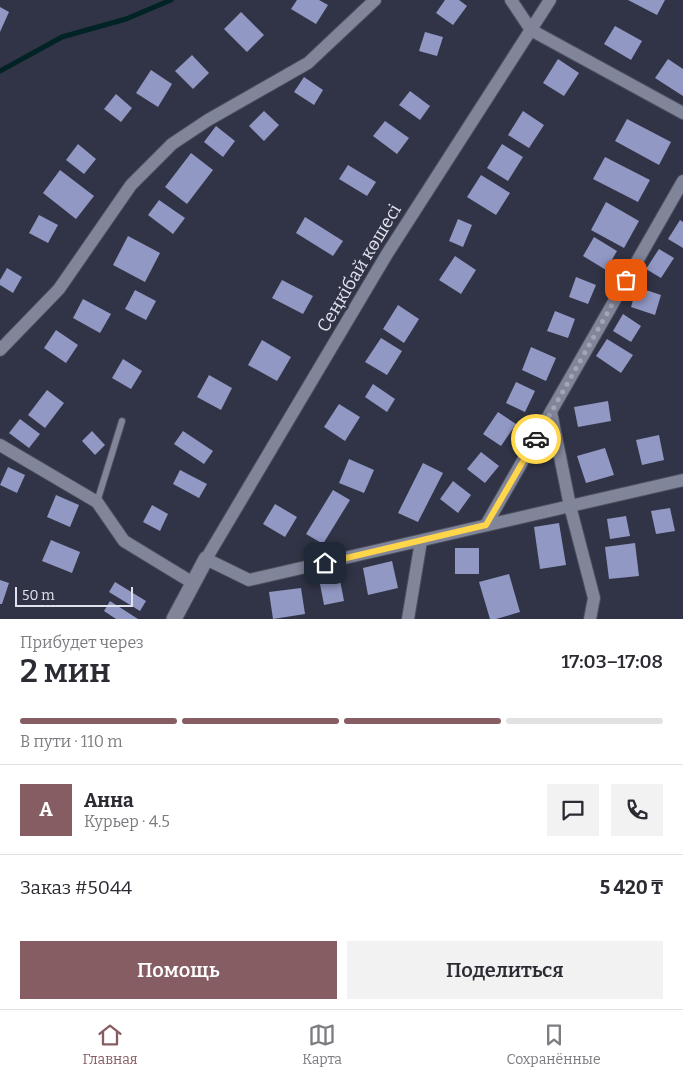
<!DOCTYPE html>
<html lang="ru">
<meta charset="utf-8">
<style>
body{margin:0;font-family:Bitter,serif;background:#f2f2f3;color:#2b2b33;height:100vh;display:flex;flex-direction:column;font-size:19px;white-space:nowrap}
*{box-sizing:border-box;margin:0}
p{font-size:16px;color:#7c7c81}
.icon{flex:none;width:28px;height:28px;fill:none;stroke:currentColor;stroke-width:2;stroke-linecap:round;stroke-linejoin:round}
.map{position:relative;height:619px;overflow:hidden}
.drawer{display:flex;flex-direction:column;background:#fff;flex:1}
.drawer>*{flex:none}
.scale{position:absolute;left:15px;bottom:12px;width:118px;box-sizing:border-box;padding-left:5px;border:2px solid #e0e2ee;border-top:0;font-size:14px;line-height:18px;white-space:nowrap;color:#e0e2ee;-webkit-text-stroke:4px #313446;paint-order:stroke}
.pin{position:absolute;display:grid;place-items:center;width:42px;height:42px;color:#fff;margin:-21px;border-radius:10px;box-shadow:0 2px 8px #0006}
.courier{position:absolute;display:grid;place-items:center;width:50px;height:50px;margin:-25px;border:4px solid #ffd54a;border-radius:50%;background:#fff;color:#222;box-shadow:0 1px 6px #0007}
.head em{font-style:normal;font-weight:600}
.head div{display:flex;flex-direction:column-reverse}
.head{display:flex;align-items:center;justify-content:space-between;height:85px;padding:0 20px}
h1{font-size:32px;font-weight:600;line-height:38px}
.bar{display:grid;grid-template-columns:repeat(4,1fr);gap:8px 5px;align-content:center;height:60px;padding:0 20px}
.bar i{height:6px;border-radius:4px;background:#e1e1e2}
.bar .on{background:#865d62}
.bar p{grid-column:span 4}
.line{display:flex;align-items:center;gap:12px;padding:0 20px;border-top:1px solid #e1e1e2}
.line div{flex:1}
.round{display:grid;place-items:center;flex:none;width:52px;height:52px;border-radius:0px;background:#f2f2f3}
.cta{display:flex;gap:10px;margin-top:auto;padding:10px 20px}
.cta a{flex:1;height:58px;border-radius:0px;background:#865d62;color:#fff;font-size:20px;font-weight:600;line-height:58px;text-align:center}
.cta a+a{background:#f2f2f3;color:#2b2b33}
.tabs{display:flex;justify-content:space-around;align-items:center;height:70px;border-top:1px solid #e1e1e2;background:#fff;font-size:14px;color:#7c7c81}
.tabs a{display:grid;justify-items:center;gap:2px}
.tabs .on{color:#865d62}
.map>svg:first-child{display:block}
.lines{fill:none;stroke-linecap:round;stroke-linejoin:round}
.stream{stroke:#012325;stroke-width:5}
.building{fill:#9198c4}
.service-casing{stroke:#4d4f5e;stroke-width:8}
.minor-casing{stroke:#4d4f5e;stroke-width:14}
.tertiary-casing{stroke:#4d4f5e;stroke-width:17}
.service{stroke:#81859a;stroke-width:6}
.minor{stroke:#81859a;stroke-width:12}
.tertiary{stroke:#81859a;stroke-width:15}
.done{stroke:#a3a5b3;stroke-width:5;stroke-dasharray:0 9}
.route{stroke:#ffd54a;stroke-width:6}
.labels{text-anchor:middle;dominant-baseline:central;stroke-width:5;stroke-linejoin:round;paint-order:stroke}
.street-label{font-size:18px;fill:#e0e2ee;stroke:#313446}
</style>
<div class="map">
<svg width="683" height="619" viewBox="0 0 683 619">
<rect width="100%" height="100%" fill="#313446"/>
<g class="lines">
<!-- stream -->
<polyline class="stream" points="0,71 62,37 126,19 171,0"/>
</g>
<!-- building -->
<g class="building">
<polygon points="297,0 319,0 328,5 316,24 291,9"/>
<polygon points="445,0 459,0 467,6 453,25 436,13"/>
<polygon points="628,0 665,0 657,15"/>
<polygon points="0,7 9,12 0,32"/>
<polygon points="241,12 264,35 247,52 224,29"/>
<polygon points="615,26 642,41 631,60 604,44"/>
<polygon points="425,32 443,37 437,56 419,51"/>
<polygon points="192,55 209,73 193,89 175,71"/>
<polygon points="558,59 579,73 564,96 543,83"/>
<polygon points="668,59 683,69 683,96 655,78"/>
<polygon points="151,70 172,84 158,107 136,93"/>
<polygon points="304,77 323,90 314,105 294,92"/>
<polygon points="410,91 430,106 420,120 399,105"/>
<polygon points="116,94 132,108 121,122 104,109"/>
<polygon points="264,111 279,125 264,141 249,126"/>
<polygon points="523,111 544,125 529,148 508,135"/>
<polygon points="627,119 671,142 659,165 615,141"/>
<polygon points="385,121 409,138 397,154 373,136"/>
<polygon points="216,126 235,141 223,157 204,142"/>
<polygon points="78,144 96,159 84,174 66,160"/>
<polygon points="502,144 523,157 508,181 487,168"/>
<polygon points="191,153 213,170 187,204 165,187"/>
<polygon points="605,157 650,180 638,202 593,179"/>
<polygon points="348,165 376,182 367,196 339,179"/>
<polygon points="60,170 94,196 76,219 43,193"/>
<polygon points="481,175 510,193 496,215 467,197"/>
<polygon points="159,200 185,218 173,234 148,215"/>
<polygon points="606,202 639,221 624,248 591,230"/>
<polygon points="39,215 58,225 48,243 29,233"/>
<polygon points="305,217 343,241 333,256 296,233"/>
<polygon points="458,219 472,225 463,247 449,241"/>
<polygon points="680,220 683,222 683,248 668,239"/>
<polygon points="128,236 160,253 145,282 113,265"/>
<polygon points="594,237 617,251 606,270 583,256"/>
<polygon points="659,249 674,258 661,278 646,269"/>
<polygon points="455,256 476,270 461,294 439,280"/>
<polygon points="7,268 22,277 13,293 0,285 0,280"/>
<polygon points="576,277 596,285 588,304 569,297"/>
<polygon points="282,280 313,296 303,314 272,298"/>
<polygon points="637,287 661,295 655,315 631,307"/>
<polygon points="135,290 156,301 146,320 125,309"/>
<polygon points="83,299 111,314 100,333 73,318"/>
<polygon points="398,305 419,319 404,343 383,329"/>
<polygon points="555,311 575,319 568,338 547,331"/>
<polygon points="623,314 641,326 631,342 613,331"/>
<polygon points="56,330 78,345 66,363 44,348"/>
<polygon points="381,338 402,351 387,375 365,362"/>
<polygon points="607,339 633,355 621,373 596,356"/>
<polygon points="262,340 291,357 277,381 248,365"/>
<polygon points="531,347 556,358 546,381 522,370"/>
<polygon points="123,359 142,371 131,389 112,378"/>
<polygon points="209,375 232,388 221,410 197,397"/>
<polygon points="516,382 535,391 525,412 506,403"/>
<polygon points="373,384 395,399 387,412 365,397"/>
<polygon points="47,390 64,403 45,428 28,415"/>
<polygon points="608,401 611,421 578,427 574,407"/>
<polygon points="339,404 360,417 345,441 324,427"/>
<polygon points="498,412 516,424 501,446 483,434"/>
<polygon points="20,419 40,434 29,448 9,433"/>
<polygon points="92,431 105,445 95,455 82,441"/>
<polygon points="183,431 213,451 204,464 174,444"/>
<polygon points="659,435 664,460 642,465 636,440"/>
<polygon points="605,448 614,475 586,483 577,456"/>
<polygon points="481,452 499,466 485,483 467,469"/>
<polygon points="349,459 374,470 364,493 339,483"/>
<polygon points="423,463 443,473 418,522 398,513"/>
<polygon points="8,467 25,475 17,493 0,485"/>
<polygon points="180,470 207,484 199,498 173,484"/>
<polygon points="453,481 471,495 458,513 440,499"/>
<polygon points="333,490 350,500 323,544 306,534"/>
<polygon points="56,495 79,505 70,527 47,517"/>
<polygon points="275,504 297,517 285,537 263,524"/>
<polygon points="152,505 168,514 160,531 143,522"/>
<polygon points="670,508 675,531 656,534 651,511"/>
<polygon points="626,516 630,536 610,539 607,519"/>
<polygon points="559,523 566,565 540,569 534,527"/>
<polygon points="51,540 80,552 72,573 42,561"/>
<polygon points="635,543 639,576 609,579 605,547"/>
<rect x="455" y="548" width="24" height="26"/>
<polygon points="392,561 398,588 368,595 363,568"/>
<polygon points="509,574 520,612 496,619 490,619 479,582"/>
<polygon points="0,580 9,583 2,604 0,604"/>
<polygon points="340,580 344,601 324,605 320,584"/>
<polygon points="115,582 146,601 140,611 109,592"/>
<polygon points="301,588 305,614 273,619 269,592"/>
<polygon points="110,601 138,619 116,619 104,611"/>
</g>
<g class="lines">
<defs>
<polyline id="service" points="97,502 122,421"/>
<g id="minor">
<polyline points="511,0 531,30 683,113"/>
<polyline points="550,0 387,254 206,559 249,580 683,480"/>
<polyline points="0,350 59,289 131,185 172,144 208,120 308,63 375,0"/>
<polyline points="551,412 570,506 594,598 590,619"/>
<polyline points="0,445 97,502 124,541 193,583"/>
<polyline points="486,525 683,181"/>
<polyline points="408,619 421,541"/>
</g>
<polyline id="tertiary" points="174,619 206,559"/>
</defs>
<!-- service casing -->
<use href="#service" class="service-casing"/>
<!-- minor casing -->
<use href="#minor" class="minor-casing"/>
<!-- tertiary casing -->
<use href="#tertiary" class="tertiary-casing"/>
<!-- service -->
<use href="#service" class="service"/>
<!-- minor -->
<use href="#minor" class="minor"/>
<!-- tertiary -->
<use href="#tertiary" class="tertiary"/>
</g>
<g class="lines">
<!-- done -->
<polyline class="done" points="536,439 626,280"/>
<!-- route -->
<polyline class="route" points="325,563 486,525 536,439"/>
</g>
<g class="labels">
<!-- street labels -->
<g class="street-label">
<text transform="translate(359 268) rotate(-59)">Сеңкібай көшесі</text>
</g>
</g>
</svg>
<div class="scale">50 m</div>
<div class="pin" style="left:626px;top:280px;background:#ea580c"><svg class="icon" aria-label="bag" viewBox="0 0 24 24"><path d="M5 8h14l-1 12H6zM9 8a3 3 0 0 1 6 0"/></svg></div>
<div class="pin" style="left:325px;top:563px;background:#1f2937"><svg class="icon" aria-label="home" viewBox="0 0 24 24"><path d="M3 11l9-7 9 7M6 9v11h12V9"/></svg></div>
<div class="courier" style="left:536px;top:439px"><svg class="icon" aria-label="car" viewBox="0 0 24 24"><path d="M5 17H2v-5l4-1 3-4h7l3 4 3 1v5h-3M9 17h6M6 11h13"/><circle cx="7" cy="17" r="2"/><circle cx="17" cy="17" r="2"/></svg></div>
</div>
<section class="drawer">
<div class="head"><div><h1>2 мин</h1><p>Прибудет через</p></div><em>17:03–17:08</em></div>
<div class="bar"><i class="on"></i><i class="on"></i><i class="on"></i><i></i><p>В пути · 110 m</p></div>
<div class="line" style="height:90px"><b class="round" style="background:#865d62;color:#fff">А</b><div><b>Анна</b><p>Курьер · 4.5</p></div><a class="round"><svg class="icon" aria-label="chat" viewBox="0 0 24 24"><path d="M4 5h16v11H9l-5 4z"/></svg></a><a class="round"><svg class="icon" aria-label="phone" viewBox="0 0 24 24"><path d="M5 4h4l2 5-3 2q2 4 5 5l2-3 5 2v4C11 20 4 13 5 4z"/></svg></a></div>
<div class="line" style="height:65px"><div>Заказ #5044</div><b>5 420 ₸</b></div>
<div class="cta"><a>Помощь</a><a>Поделиться</a></div>
</section>
<nav class="tabs">
<a class="on"><svg class="icon" aria-label="home" viewBox="0 0 24 24"><path d="M3 11l9-7 9 7M6 9v11h12V9"/></svg>Главная</a>
<a><svg class="icon" aria-label="map" viewBox="0 0 24 24"><path d="M3 6l6-2 6 2 6-2v14l-6 2-6-2-6 2zM9 4v14M15 6v14"/></svg>Карта</a>
<a><svg class="icon" aria-label="saved" viewBox="0 0 24 24"><path d="M7 4h10v16l-5-4-5 4z"/></svg>Сохранённые</a>
</nav>
